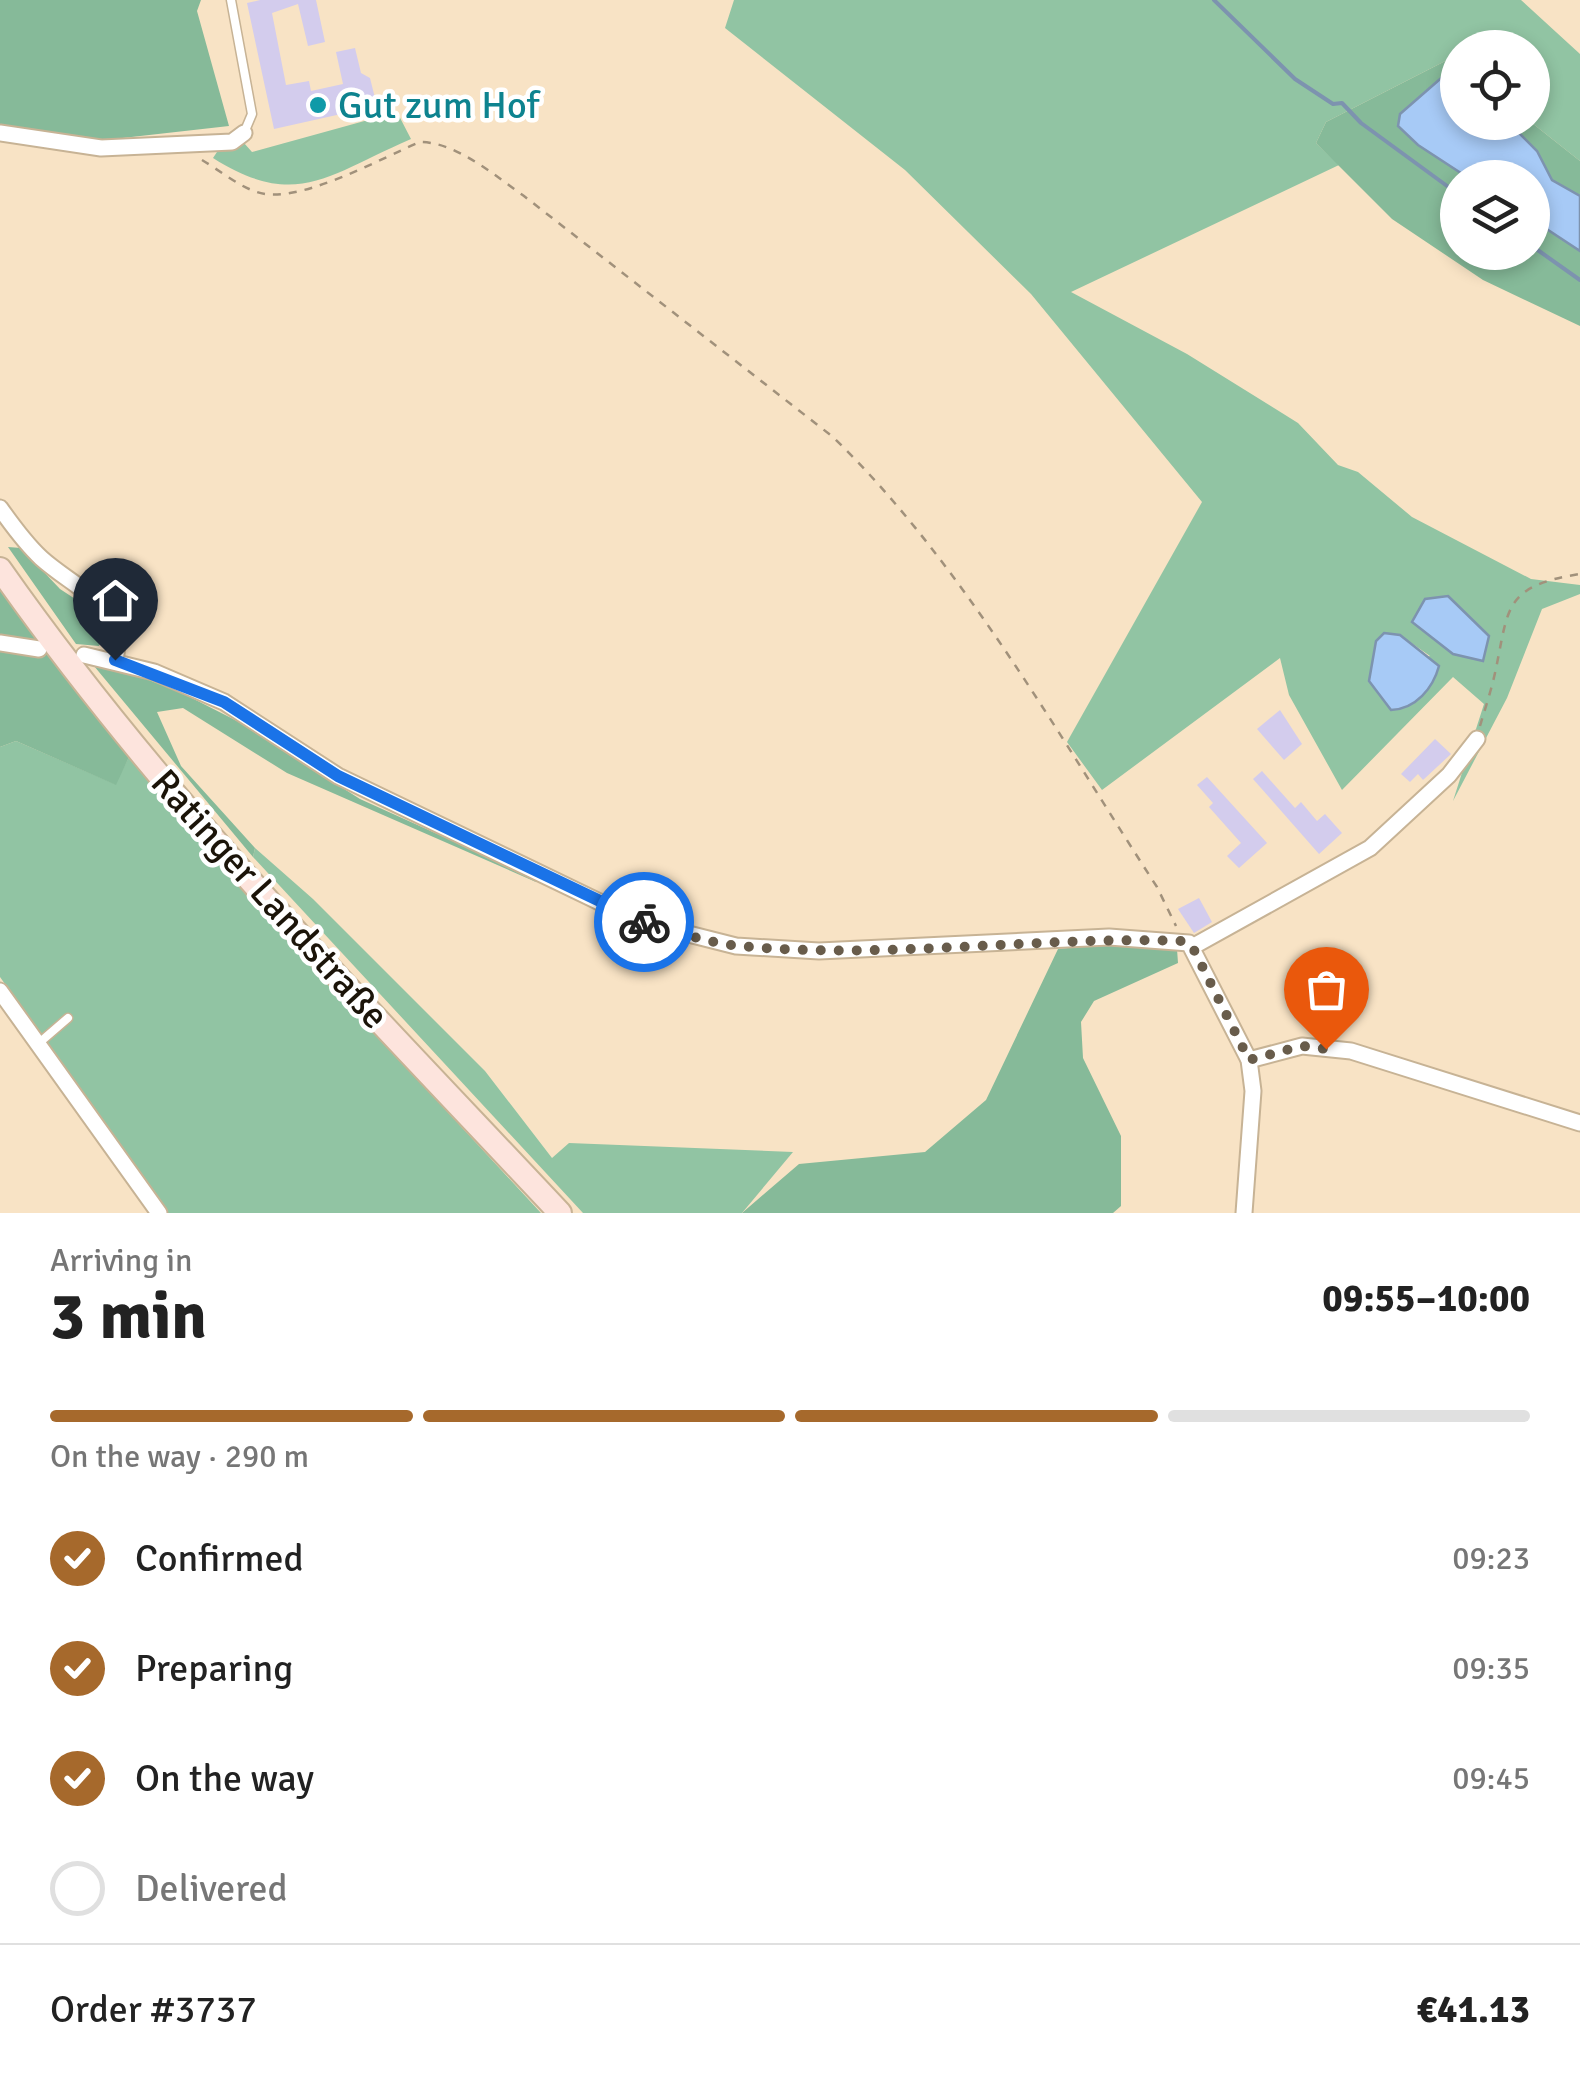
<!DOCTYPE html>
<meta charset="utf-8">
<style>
body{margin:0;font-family:Signika,sans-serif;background:#f6f6f6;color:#222;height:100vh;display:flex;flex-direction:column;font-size:38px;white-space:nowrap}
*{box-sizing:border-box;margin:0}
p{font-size:32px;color:#767676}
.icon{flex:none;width:55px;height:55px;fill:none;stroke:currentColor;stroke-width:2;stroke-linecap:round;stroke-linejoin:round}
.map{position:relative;height:1213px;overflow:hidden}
.side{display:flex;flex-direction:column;background:#fff;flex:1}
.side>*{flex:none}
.buttons{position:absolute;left:1440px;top:30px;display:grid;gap:20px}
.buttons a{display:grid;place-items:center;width:110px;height:110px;border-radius:50%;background:#fff;box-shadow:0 5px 15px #0003;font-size:50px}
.pin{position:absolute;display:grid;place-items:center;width:85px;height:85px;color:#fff;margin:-102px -42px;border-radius:50% 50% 50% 0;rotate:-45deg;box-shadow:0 0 10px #0007}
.pin .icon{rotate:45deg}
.courier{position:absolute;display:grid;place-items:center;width:100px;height:100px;margin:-50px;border:8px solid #1a73e8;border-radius:50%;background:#fff;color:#222;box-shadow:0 2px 12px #0007}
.overview em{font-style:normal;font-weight:800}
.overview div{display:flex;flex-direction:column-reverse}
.overview{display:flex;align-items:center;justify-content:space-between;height:170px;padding:0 50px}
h1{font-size:65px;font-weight:800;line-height:75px}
.bar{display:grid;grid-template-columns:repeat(4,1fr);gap:15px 10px;align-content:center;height:120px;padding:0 50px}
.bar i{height:12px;border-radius:8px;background:#e0e0e0}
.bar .on{background:#a6692c}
.bar p{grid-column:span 4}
.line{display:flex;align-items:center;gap:25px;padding:0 50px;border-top:2px solid #e0e0e0}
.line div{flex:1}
ol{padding:0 50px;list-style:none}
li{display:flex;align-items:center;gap:30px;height:110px}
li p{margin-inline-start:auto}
li .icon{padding:10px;border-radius:50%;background:#a6692c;color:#fff;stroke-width:4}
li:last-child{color:#767676}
li i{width:55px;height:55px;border:5px solid #e0e0e0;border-radius:50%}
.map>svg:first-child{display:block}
.green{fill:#91c4a3;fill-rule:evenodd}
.forest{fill:#86ba99}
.water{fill:#a7caf6;stroke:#7d93af;stroke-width:2.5}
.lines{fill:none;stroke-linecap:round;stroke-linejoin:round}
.stream{stroke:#7d93af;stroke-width:4}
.building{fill:#d3cced}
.service-casing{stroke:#c7b395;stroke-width:11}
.minor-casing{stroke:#c7b395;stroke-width:19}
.secondary-casing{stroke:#c7b395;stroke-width:26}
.path{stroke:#a1917b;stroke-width:2.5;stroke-dasharray:8 8;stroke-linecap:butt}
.service{stroke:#fff;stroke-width:8}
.minor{stroke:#fff;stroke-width:15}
.secondary{stroke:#fde4dd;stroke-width:22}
.done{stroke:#685c4b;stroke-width:10;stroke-dasharray:0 18}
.route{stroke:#1a73e8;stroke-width:12}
.culture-dot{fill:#0f9aa8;stroke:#fff;stroke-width:4}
.labels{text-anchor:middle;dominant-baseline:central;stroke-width:9;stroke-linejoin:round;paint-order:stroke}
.culture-label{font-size:38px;fill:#0d838f;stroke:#fff;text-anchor:start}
.street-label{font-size:38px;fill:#1b1409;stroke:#fff}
</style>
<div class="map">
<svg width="1580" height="1213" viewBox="0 0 1580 1213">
<rect width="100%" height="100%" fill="#f8e3c5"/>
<!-- green -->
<g class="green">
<path d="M734,0H1521L1580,54V161L1532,123V48H1458L1457,55L1326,122L1316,143L1339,165L1071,292L1187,354L1298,423L1338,465L1358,472L1412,517L1531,579L1580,585V594L1542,609L1507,698L1453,801L1484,704L1453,677L1342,790L1289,695L1280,658L1102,790L1067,742L1202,502L1031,294L905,170L725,28ZM1462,611L1489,636L1482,661L1453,654L1412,621ZM1385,633L1400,635L1430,656L1369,681L1376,641Z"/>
<path d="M397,112L411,139C329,174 297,211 213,158L217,152L244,143L252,152Z"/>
<polygon points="16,741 115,784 129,757 249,897 541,1213 167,1213 0,977 0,747"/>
<polygon points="255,848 313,899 485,1071 552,1158 569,1143 793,1152 742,1213 583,1213 253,857"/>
</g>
<!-- forest -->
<g class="forest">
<polygon points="0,0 201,0 197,11 229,126 96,141 0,124"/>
<polygon points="1457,55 1457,67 1400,114 1418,145 1467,177 1458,178 1458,252 1532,252 1533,220 1580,251 1580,326 1483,280 1392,219 1316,143 1326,122"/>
<polygon points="1509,123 1532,123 1580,161 1580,196 1552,180 1537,151"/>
<polygon points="8,547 21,548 60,589 92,610 105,631 99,646 76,644"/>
<polygon points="0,586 129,757 116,785 16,741 0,747"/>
<polygon points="94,666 139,676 184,694 239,722 360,799 533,877 536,882 287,773 183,708 157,712 181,766 255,848 253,857"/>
<polygon points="1118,943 1177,949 1178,963 1094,1001 1081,1022 1083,1058 1121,1136 1121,1206 1113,1213 742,1213 799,1164 925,1152 986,1100 1058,949"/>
</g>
<!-- water -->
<g class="water">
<polygon points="1455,66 1458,122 1509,123 1537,151 1552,180 1580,196 1580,251 1533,220 1532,178 1467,177 1418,145 1398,126 1400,114"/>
<polygon points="1448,596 1489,636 1483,661 1453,654 1412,622 1425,599"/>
<path d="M1384,633L1400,635L1439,666C1433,688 1416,709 1391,710L1369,681L1376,641Z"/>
</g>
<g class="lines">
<!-- stream -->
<g class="stream">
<polyline points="1214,0 1295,79 1333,104 1342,103 1361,123 1458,194"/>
<polyline points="1532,246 1580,280"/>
</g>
</g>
<!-- building -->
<g class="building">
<polygon points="260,0 316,0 325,42 308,46 298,4 272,13 286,85 309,81 311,91 343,84 336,52 355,48 361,73 370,78 377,106 274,129 247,3"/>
<polygon points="1280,710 1302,744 1284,760 1257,729"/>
<polygon points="1435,739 1451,754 1423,780 1418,774 1410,782 1401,774"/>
<polygon points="1262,771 1295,808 1301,802 1317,821 1325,814 1342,833 1319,854 1253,779"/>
<polygon points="1207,777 1267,843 1239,868 1227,856 1241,843 1209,807 1213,803 1197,785"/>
<polygon points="1199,898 1212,922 1194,933 1178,909"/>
</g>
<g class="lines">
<defs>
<g id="service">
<polyline points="231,0 252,114 244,133"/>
<polyline points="39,1043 68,1018"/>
</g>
<g id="minor">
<polyline points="0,133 101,148 232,142 244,133"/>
<path d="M0,508C12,525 26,544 41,558C75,589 127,605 115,660"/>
<polyline points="0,643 39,649"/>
<polyline points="84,655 154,672 224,702 338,776 641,922 736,946 819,951 1109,937 1189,943 1249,1060 1253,1091 1244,1213"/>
<polyline points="1192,947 1370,848 1449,775 1477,739"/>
<polyline points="0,991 159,1213"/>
<polyline points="1249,1060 1302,1046 1351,1051 1580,1123"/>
</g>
<path id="secondary" d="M0,569C164,803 365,1005 560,1213"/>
</defs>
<!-- service casing -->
<use href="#service" class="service-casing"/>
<!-- minor casing -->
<use href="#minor" class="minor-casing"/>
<!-- secondary casing -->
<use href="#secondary" class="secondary-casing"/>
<!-- path -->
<g class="path">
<path d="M202,160C219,170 238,186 257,192C297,206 381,158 420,142C456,142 494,175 524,196L833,437C961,561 1060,738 1157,887L1176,926"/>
<path d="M1480,726C1485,709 1491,691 1495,673C1509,609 1502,586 1580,574"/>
</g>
<!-- service -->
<use href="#service" class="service"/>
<!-- minor -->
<use href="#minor" class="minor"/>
<!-- secondary -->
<use href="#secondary" class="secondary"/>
</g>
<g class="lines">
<!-- done -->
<path class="done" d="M644,922C675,931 707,943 740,946C887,960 1036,936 1183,941L1192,946L1249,1060L1302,1046L1326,1049"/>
<!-- route -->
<polyline class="route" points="115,660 224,702 338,776 644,922"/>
</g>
<!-- markers -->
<circle class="culture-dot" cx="318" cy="105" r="10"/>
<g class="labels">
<!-- culture labels -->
<g class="culture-label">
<text x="338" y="105">Gut zum Hof</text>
</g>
<!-- street labels -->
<g class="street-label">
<text transform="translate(270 899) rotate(48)">Ratinger Landstraße</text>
</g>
</g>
</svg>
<div class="buttons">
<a><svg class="icon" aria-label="locate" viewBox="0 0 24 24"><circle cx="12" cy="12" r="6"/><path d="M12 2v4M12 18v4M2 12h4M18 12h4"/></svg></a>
<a><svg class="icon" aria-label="layers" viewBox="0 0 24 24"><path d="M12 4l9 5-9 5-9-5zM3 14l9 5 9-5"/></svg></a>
</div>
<div class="pin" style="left:1326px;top:1049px;background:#ea580c"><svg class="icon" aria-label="bag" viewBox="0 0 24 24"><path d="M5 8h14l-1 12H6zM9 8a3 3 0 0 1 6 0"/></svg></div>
<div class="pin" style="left:115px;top:660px;background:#1f2937"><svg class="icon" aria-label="home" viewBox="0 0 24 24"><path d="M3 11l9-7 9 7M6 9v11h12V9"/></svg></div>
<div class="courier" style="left:644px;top:922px"><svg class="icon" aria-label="bike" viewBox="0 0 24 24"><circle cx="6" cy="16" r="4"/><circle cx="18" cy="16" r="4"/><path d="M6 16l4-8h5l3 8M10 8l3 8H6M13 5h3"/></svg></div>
</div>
<section class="side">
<div class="overview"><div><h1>3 min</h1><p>Arriving in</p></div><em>09:55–10:00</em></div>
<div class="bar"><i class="on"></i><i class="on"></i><i class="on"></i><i></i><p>On the way · 290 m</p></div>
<ol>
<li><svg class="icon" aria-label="check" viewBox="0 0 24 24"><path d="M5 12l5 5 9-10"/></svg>Confirmed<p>09:23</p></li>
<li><svg class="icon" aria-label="check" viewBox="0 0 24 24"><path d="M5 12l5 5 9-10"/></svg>Preparing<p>09:35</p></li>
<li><svg class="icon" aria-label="check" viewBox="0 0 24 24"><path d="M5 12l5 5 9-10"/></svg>On the way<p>09:45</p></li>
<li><i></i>Delivered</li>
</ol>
<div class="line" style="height:130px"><div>Order #3737</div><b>€41.13</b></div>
</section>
